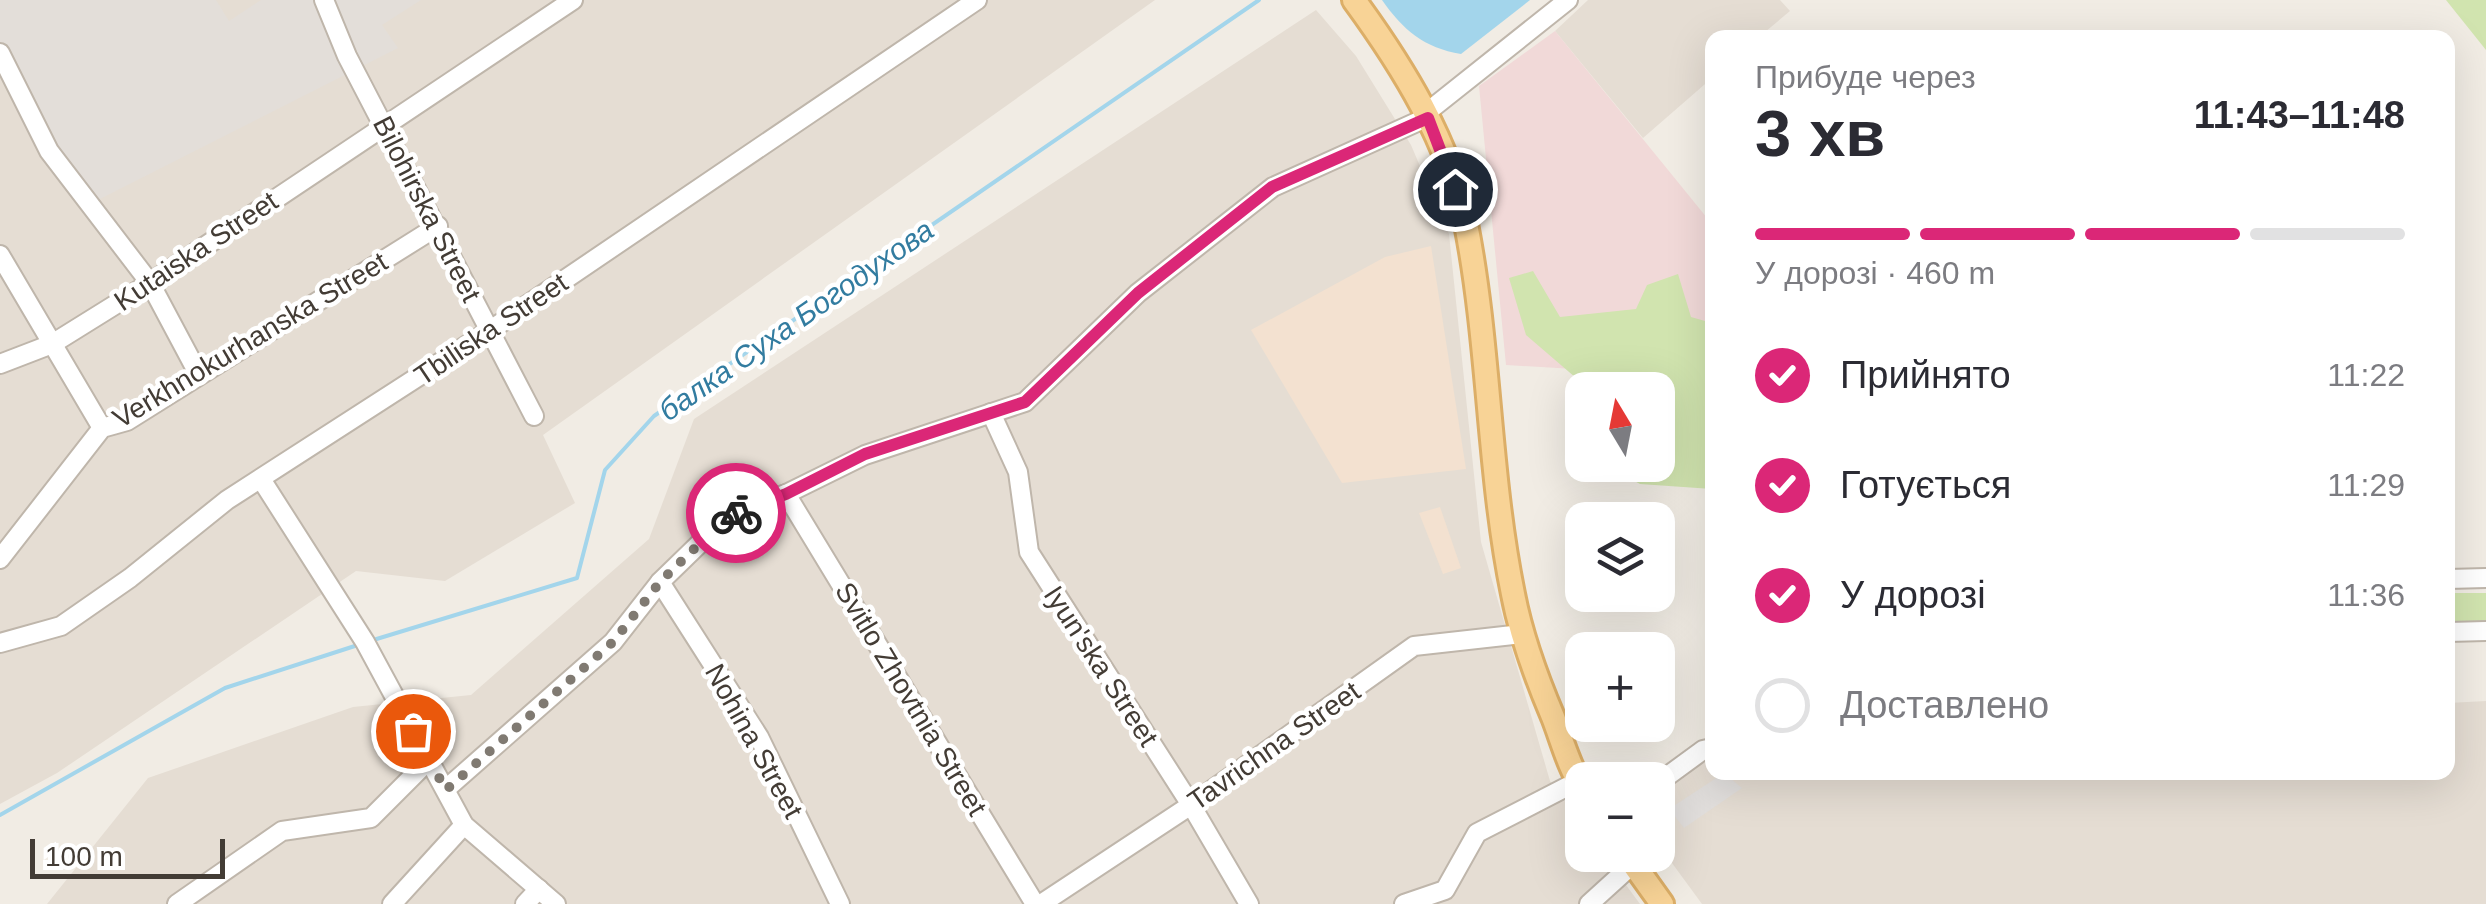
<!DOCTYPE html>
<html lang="uk">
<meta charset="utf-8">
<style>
body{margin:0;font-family:Arial,sans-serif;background:#f2f2f3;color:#2b2b33;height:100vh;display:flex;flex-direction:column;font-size:38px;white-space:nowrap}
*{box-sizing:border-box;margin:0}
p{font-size:32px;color:#7c7c81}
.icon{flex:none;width:55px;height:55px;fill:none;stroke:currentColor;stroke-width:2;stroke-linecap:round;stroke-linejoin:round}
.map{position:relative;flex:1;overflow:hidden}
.side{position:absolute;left:1705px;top:30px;width:750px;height:750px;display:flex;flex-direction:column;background:#fff;border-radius:20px;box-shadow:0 10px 40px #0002}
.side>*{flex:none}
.needle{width:65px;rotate:350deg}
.buttons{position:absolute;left:1565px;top:372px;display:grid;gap:20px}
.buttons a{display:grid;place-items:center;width:110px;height:110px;border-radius:20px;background:#fff;box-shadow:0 10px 40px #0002;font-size:50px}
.scale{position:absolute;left:30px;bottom:25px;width:195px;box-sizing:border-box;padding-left:10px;border:5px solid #433c35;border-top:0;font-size:28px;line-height:35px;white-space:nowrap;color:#433c35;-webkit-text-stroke:8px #fff;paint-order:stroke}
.pin{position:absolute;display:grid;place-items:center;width:85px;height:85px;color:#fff;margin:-42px;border:5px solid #fff;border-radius:50%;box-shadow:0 2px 10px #0007}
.courier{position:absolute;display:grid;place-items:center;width:100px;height:100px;margin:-50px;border:8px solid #db2777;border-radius:50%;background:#fff;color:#222;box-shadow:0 2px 12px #0007}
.summary em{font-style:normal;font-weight:700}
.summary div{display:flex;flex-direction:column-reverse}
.summary{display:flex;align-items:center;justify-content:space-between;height:170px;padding:0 50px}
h1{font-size:65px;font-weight:700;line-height:75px}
.bar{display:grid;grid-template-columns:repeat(4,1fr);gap:15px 10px;align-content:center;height:120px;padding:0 50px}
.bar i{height:12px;border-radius:8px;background:#e1e1e2}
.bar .current{background:#db2777}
.bar p{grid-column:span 4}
ol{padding:0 50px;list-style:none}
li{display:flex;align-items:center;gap:30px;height:110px}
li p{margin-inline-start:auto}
li .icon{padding:10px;border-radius:50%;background:#db2777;color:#fff;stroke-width:4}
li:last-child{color:#7c7c81}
li i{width:55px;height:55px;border:5px solid #e1e1e2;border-radius:50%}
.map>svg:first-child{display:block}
.residential{fill:#e5ddd3}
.commercial{fill:#f3e1d0}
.industrial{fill:#e3ded9}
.medical{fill:#f1d9d8}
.green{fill:#d1e4af}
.parking{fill:#e2dfdd}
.water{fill:#a3d5eb}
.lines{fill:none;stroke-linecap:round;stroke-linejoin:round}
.stream{stroke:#a3d5eb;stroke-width:4}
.minor-casing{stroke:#bfb6ab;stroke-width:22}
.major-casing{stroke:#dcae67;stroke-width:28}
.minor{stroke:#fff;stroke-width:18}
.major{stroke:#f8d396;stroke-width:22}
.done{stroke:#807a72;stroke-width:10;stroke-dasharray:0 18}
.route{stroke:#db2777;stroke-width:12}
.labels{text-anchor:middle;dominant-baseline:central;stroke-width:9;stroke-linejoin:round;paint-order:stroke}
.street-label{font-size:28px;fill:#433c35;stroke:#fff}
.water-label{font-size:30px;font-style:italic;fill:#327ca0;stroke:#fff}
</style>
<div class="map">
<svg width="2486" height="904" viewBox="0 0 2486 904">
<rect width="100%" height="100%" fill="#f1ece4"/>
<!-- residential -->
<g class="residential">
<polygon points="0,0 1155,0 543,435 575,503 445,581 356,571 57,773 0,804"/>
<polygon points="1588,0 1780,0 1790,11 1759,37 1712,38 1712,78 1643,138 1555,31"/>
<polygon points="1316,10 1356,56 1411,145 1449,234 1481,542 1550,781 1582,825 1582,855 1604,855 1640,904 47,904 148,778 353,707 471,695 649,539 694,419"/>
<polygon points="2486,701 2486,904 1702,904 1658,844 1658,783 1712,759 1712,772 2448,772 2448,703"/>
</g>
<!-- commercial -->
<g class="commercial">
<polygon points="1431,246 1466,469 1342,483 1251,330 1385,257"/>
<polygon points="1440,507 1461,568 1443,574 1419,513"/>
</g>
<!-- industrial -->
<polygon class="industrial" points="0,0 216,0 229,21 261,0 421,0 382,25 398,48 92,203 50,149 0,49"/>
<!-- medical -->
<polygon class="medical" points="1555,31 1712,224 1712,398 1608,371 1506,365 1479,86"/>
<!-- green -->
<g class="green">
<polygon points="2446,0 2486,0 2486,50"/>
<polygon points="1533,271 1560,317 1636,309 1647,285 1678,274 1691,317 1712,323 1712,489 1640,484 1605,465 1658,465 1658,390 1590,390 1526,335 1509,278"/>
<rect x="2448" y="593" width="38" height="31"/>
</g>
<!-- parking -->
<polygon class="parking" points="1724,773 1742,788 1684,828 1669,809"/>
<!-- water -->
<path class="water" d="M1382,0H1530L1461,54C1424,48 1403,30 1382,0Z"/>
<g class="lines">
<!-- stream -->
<g class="stream">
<polyline points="370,641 577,578 605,470 654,416 1259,0"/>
<polyline points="0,815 225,688 361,644"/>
</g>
<defs>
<g id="minor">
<polyline points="324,0 347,56 534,416"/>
<polyline points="0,53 49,151 150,283 199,375"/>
<polyline points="1426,113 1568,0"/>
<polyline points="0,255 102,428"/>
<polyline points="0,364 52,344 150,283 573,0"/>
<polyline points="991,413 1018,472 1029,552 1191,805 1249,904"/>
<polyline points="261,479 365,642 464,825 556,904"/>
<polyline points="786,494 1035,904"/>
<polyline points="0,559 102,428 127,421 438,226"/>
<polyline points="2448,579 2486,578"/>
<polyline points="660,582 759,737 840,904"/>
<polyline points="2448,632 2486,631"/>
<polyline points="0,643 61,626 130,578 227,500 489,331 977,0"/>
<polyline points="1658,783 1703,750 1712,748"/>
<polyline points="446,789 613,642 660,582 729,515 786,494 865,455 1025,402 1138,293 1273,187 1428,117"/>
<polyline points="177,904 282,831 371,818 429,760"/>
<polyline points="392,904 464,825"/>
<polyline points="525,904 539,889"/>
<polyline points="1041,904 1191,805 1414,646 1522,634"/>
<polyline points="1404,904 1445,890 1477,833 1578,781"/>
<polyline points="1589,904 1633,864"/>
</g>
<g id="major">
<path d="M1354,0C1403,67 1449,141 1466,224C1490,346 1488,472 1513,594C1521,636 1536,677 1553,717C1562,740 1569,767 1582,787"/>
<polyline points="1627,855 1662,904"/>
</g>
</defs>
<!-- minor casing -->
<use href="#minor" class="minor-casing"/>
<!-- major casing -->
<use href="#major" class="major-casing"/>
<!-- minor -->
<use href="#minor" class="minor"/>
<!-- major -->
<use href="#major" class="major"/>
</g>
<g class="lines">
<!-- done -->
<polyline class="done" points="413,731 446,790 613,642 660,582 729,515 736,513"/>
<!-- route -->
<polyline class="route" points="736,513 786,494 865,454 1025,402 1138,293 1272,187 1428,118 1455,189"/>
</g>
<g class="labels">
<!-- street labels -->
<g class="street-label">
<text transform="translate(427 209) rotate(63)">Bilohirska Street</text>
<text transform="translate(196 251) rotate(-34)">Kutaiska Street</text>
<text transform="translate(491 329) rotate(-34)">Tbiliska Street</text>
<text transform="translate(250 340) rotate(-31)">Verkhnokurhanska Street</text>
<text transform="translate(1101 666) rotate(57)">Iyun'ska Street</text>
<text transform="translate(911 699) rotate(59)">Svitlo Zhovtnia Street</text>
<text transform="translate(754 741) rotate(61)">Nohina Street</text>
<text transform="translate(1274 746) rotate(-35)">Tavrichna Street</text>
</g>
<!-- water labels -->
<g class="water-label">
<text transform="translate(796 320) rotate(-35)">балка Суха Богодухова</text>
</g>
</g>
</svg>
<div class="buttons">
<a><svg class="needle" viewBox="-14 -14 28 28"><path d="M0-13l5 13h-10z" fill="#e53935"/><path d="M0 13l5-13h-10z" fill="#7c7c81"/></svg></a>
<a><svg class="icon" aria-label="layers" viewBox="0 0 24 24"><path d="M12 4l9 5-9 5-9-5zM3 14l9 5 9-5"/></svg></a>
<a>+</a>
<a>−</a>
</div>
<div class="scale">100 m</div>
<div class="pin" style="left:413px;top:731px;background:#ea580c"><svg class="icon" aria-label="bag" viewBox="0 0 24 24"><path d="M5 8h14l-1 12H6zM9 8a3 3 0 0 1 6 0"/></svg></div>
<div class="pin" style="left:1455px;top:189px;background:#1f2937"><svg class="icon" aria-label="home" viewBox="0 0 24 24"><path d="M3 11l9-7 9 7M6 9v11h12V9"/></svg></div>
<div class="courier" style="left:736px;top:513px"><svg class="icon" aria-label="bike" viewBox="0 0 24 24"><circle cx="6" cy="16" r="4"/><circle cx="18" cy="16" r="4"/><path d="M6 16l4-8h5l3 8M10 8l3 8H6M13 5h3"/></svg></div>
<section class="side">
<div class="summary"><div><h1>3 хв</h1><p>Прибуде через</p></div><em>11:43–11:48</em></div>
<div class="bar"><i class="current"></i><i class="current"></i><i class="current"></i><i></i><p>У дорозі · 460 m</p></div>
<ol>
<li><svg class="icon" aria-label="check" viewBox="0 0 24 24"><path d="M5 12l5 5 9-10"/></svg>Прийнято<p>11:22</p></li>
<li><svg class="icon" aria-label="check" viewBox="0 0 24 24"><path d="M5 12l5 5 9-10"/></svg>Готується<p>11:29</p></li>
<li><svg class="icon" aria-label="check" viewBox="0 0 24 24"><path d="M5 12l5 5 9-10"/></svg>У дорозі<p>11:36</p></li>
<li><i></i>Доставлено</li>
</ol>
</section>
</div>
